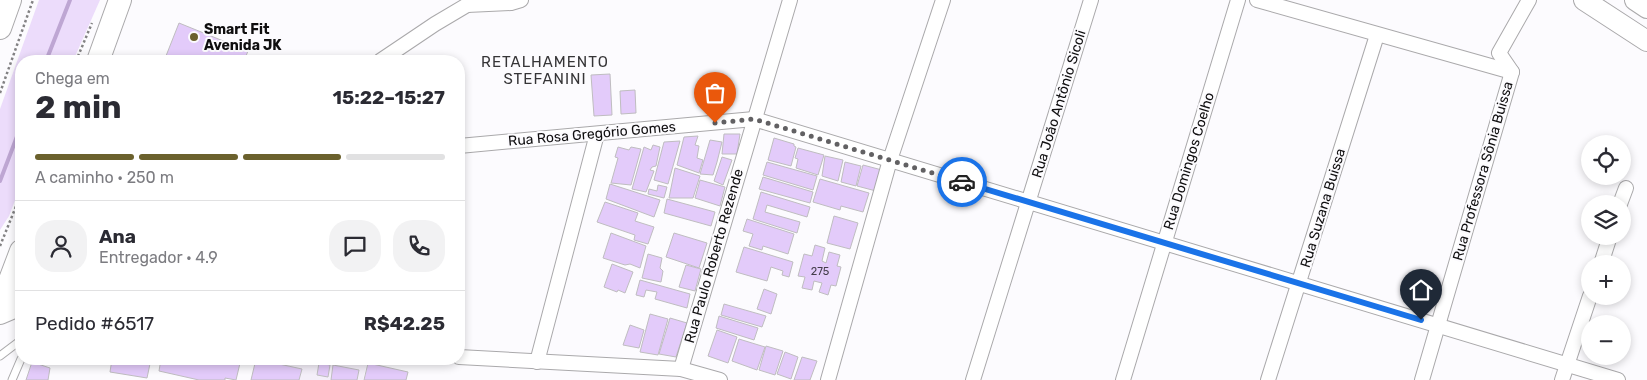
<!DOCTYPE html>
<html lang="pt">
<meta charset="utf-8">
<style>
body{margin:0;font-family:Rubik,sans-serif;background:#f2f2f3;color:#2b2b33;height:100vh;display:flex;flex-direction:column;font-size:19px;white-space:nowrap}
*{box-sizing:border-box;margin:0}
p{font-size:16px;color:#7c7c81}
.icon{flex:none;width:28px;height:28px;fill:none;stroke:currentColor;stroke-width:2;stroke-linecap:round;stroke-linejoin:round}
.map{position:relative;flex:1;overflow:hidden}
.details{position:absolute;left:15px;top:55px;width:450px;height:310px;display:flex;flex-direction:column;background:#fff;border-radius:20px;box-shadow:0 2px 8px #0003}
.details>*{flex:none}
.buttons{position:absolute;left:1581px;top:135px;display:grid;gap:10px}
.buttons a{display:grid;place-items:center;width:50px;height:50px;border-radius:50%;background:#fff;box-shadow:0 2px 8px #0003;font-size:25px}
.pin{position:absolute;display:grid;place-items:center;width:42px;height:42px;color:#fff;margin:-51px -21px;border-radius:50% 50% 50% 0;rotate:-45deg;box-shadow:0 0 5px #0007}
.pin .icon{rotate:45deg}
.courier{position:absolute;display:grid;place-items:center;width:50px;height:50px;margin:-25px;border:4px solid #1a73e8;border-radius:50%;background:#fff;color:#222;box-shadow:0 1px 6px #0007}
.overview em{font-style:normal;font-weight:700}
.overview div{display:flex;flex-direction:column-reverse}
.overview{display:flex;align-items:center;justify-content:space-between;height:85px;padding:0 20px}
h1{font-size:32px;font-weight:700;line-height:38px}
.bar{display:grid;grid-template-columns:repeat(4,1fr);gap:8px 5px;align-content:center;height:60px;padding:0 20px}
.bar i{height:6px;border-radius:4px;background:#e1e1e2}
.bar .selected{background:#6b612d}
.bar p{grid-column:span 4}
.line{display:flex;align-items:center;gap:12px;padding:0 20px;border-top:1px solid #e1e1e2}
.line div{flex:1}
.round{display:grid;place-items:center;flex:none;width:52px;height:52px;border-radius:20px;background:#f2f2f3}
.map>svg:first-child{display:block}
.built{fill:#f4eff9}
.green{fill:#ecdcfb}
.lines{fill:none;stroke-linecap:round;stroke-linejoin:round}
.stream{stroke:#bea6d3;stroke-width:4}
.building{fill:#e3cbfa;stroke:#bfbdc0}
.service-casing{stroke:#aaa9ab;stroke-width:9}
.minor-casing{stroke:#aaa9ab;stroke-width:16}
.secondary-casing{stroke:#aaa9ab;stroke-width:22}
.primary-casing{stroke:#aaa9ab;stroke-width:24}
.path{stroke:#838284;stroke-width:2.5;stroke-dasharray:2.5 2.5;stroke-linecap:butt}
.service{stroke:#fff;stroke-width:7}
.minor{stroke:#fff;stroke-width:14}
.secondary{stroke:#fff;stroke-width:20}
.primary{stroke:#fff;stroke-width:22}
.done{stroke:#626163;stroke-width:5;stroke-dasharray:0 9}
.route{stroke:#1a73e8;stroke-width:6}
.poi-dot{fill:#6b612d;stroke:#fcfbfe;stroke-width:2}
.labels{text-anchor:middle;dominant-baseline:central;stroke-width:4;stroke-linejoin:round;paint-order:stroke}
.number-label{font-size:11px;fill:#443d4a}
.poi-label{font-size:14px;font-weight:bold;fill:#0f0e0f;stroke:#fcfbfe;text-anchor:start}
.street-label{font-size:14px;fill:#0f0e0f;stroke:#fcfbfe}
.neighbourhood-label{font-size:15px;letter-spacing:1px;fill:#363537;stroke:#fcfbfe}
</style>
<div class="map">
<svg width="1647" height="380" viewBox="0 0 1647 380">
<rect width="100%" height="100%" fill="#fcfbfe"/>
<!-- built -->
<polygon class="built" points="256,359 334,359 367,363 363,380 251,380"/>
<!-- green -->
<polygon class="green" points="39,0 100,0 73,61 21,61 21,185 9,216 0,230 0,109"/>
<g class="lines">
<!-- stream -->
<g class="stream">
<polyline points="46,61 70,0"/>
<polyline points="0,181 21,126"/>
</g>
</g>
<!-- building -->
<g class="building">
<polygon points="179,23 248,51 244,61 164,61"/>
<polygon points="610,74 612,115 594,116 591,75"/>
<polygon points="635,90 636,113 621,114 620,91"/>
<polygon points="724,134 740,134 737,154 722,154"/>
<polygon points="698,136 695,145 699,146 697,158 703,160 699,173 677,165 684,137"/>
<polygon points="774,138 794,144 794,146 796,147 791,166 768,160"/>
<polygon points="710,140 722,142 717,162 713,175 700,174"/>
<polygon points="680,141 668,184 654,180 664,142"/>
<polygon points="653,145 660,147 656,166 652,167 650,170 654,171 646,192 632,189 644,147 651,150"/>
<polygon points="618,147 629,150 631,147 641,149 631,185 611,183 618,158 615,157"/>
<polygon points="798,148 824,155 818,175 796,168 798,159 795,158"/>
<polygon points="825,156 843,160 838,181 822,176"/>
<polygon points="722,157 732,160 723,185 714,181"/>
<polygon points="767,162 817,176 813,190 763,175"/>
<polygon points="845,162 861,166 856,186 841,182"/>
<polygon points="863,165 882,170 876,191 857,186"/>
<polygon points="675,168 700,176 693,198 669,198"/>
<polygon points="763,177 813,192 810,203 759,189"/>
<polygon points="820,179 869,193 863,212 841,206 840,210 813,202"/>
<polygon points="700,180 725,187 720,206 695,198"/>
<polygon points="610,184 660,200 654,217 606,199"/>
<polygon points="658,185 667,187 664,198 648,194 649,189 657,191"/>
<polygon points="761,192 810,207 807,217 767,205 765,212 800,222 797,233 753,219"/>
<polygon points="667,199 715,212 711,226 664,213"/>
<polygon points="605,202 638,213 635,221 654,227 648,244 634,240 635,235 597,222"/>
<polygon points="834,216 858,223 850,249 827,243"/>
<polygon points="747,219 794,234 788,254 763,246 762,250 749,246 753,234 743,231"/>
<polygon points="611,233 646,246 640,268 630,264 625,265 603,258"/>
<polygon points="674,233 707,243 699,268 666,257"/>
<polygon points="815,245 825,248 822,261 826,263 829,252 840,255 837,266 841,267 836,286 831,285 828,295 819,292 822,283 814,281 812,290 802,288 805,277 798,276 804,254 812,256"/>
<polygon points="744,247 793,262 789,277 782,275 783,271 771,267 767,281 736,272"/>
<polygon points="648,254 662,258 660,268 663,271 661,282 642,278"/>
<polygon points="612,264 633,272 625,293 618,290 617,292 604,287"/>
<polygon points="686,265 701,269 695,291 679,287"/>
<polygon points="640,280 690,294 687,308 655,299 657,292 646,290 644,297 636,295"/>
<polygon points="764,289 777,294 771,314 757,309"/>
<polygon points="724,304 766,316 762,327 721,315"/>
<polygon points="650,314 668,319 658,355 640,352"/>
<polygon points="719,316 758,328 754,340 716,328"/>
<polygon points="670,318 687,323 676,357 659,354"/>
<polygon points="630,325 644,330 639,348 623,345"/>
<polygon points="717,330 737,337 728,363 708,356"/>
<polygon points="739,339 765,347 757,370 732,361"/>
<polygon points="766,346 783,351 775,375 759,370"/>
<polygon points="785,352 798,357 791,379 777,374"/>
<polygon points="802,357 817,361 810,380 794,380"/>
<polygon points="112,359 151,359 147,378 110,372"/>
<polygon points="161,359 241,359 236,380 225,378 225,380 199,380 159,371"/>
<polygon points="256,359 302,369 299,380 251,380"/>
<polygon points="32,362 50,368 48,380 26,380"/>
<polygon points="319,363 330,365 328,377 317,375"/>
<polygon points="368,363 408,372 406,380 364,380"/>
<polygon points="333,365 359,370 357,380 331,380"/>
</g>
<g class="lines">
<defs>
<g id="service">
<polyline points="0,356 21,340"/>
<polyline points="12,380 21,359"/>
</g>
<g id="minor">
<polyline points="1257,0 1512,72"/>
<polyline points="467,5 511,3 521,0"/>
<polyline points="380,61 435,24 467,5 470,0"/>
<polyline points="459,146 754,119 1618,380"/>
<polyline points="1620,204 1626,188"/>
<polyline points="1601,264 1610,236"/>
<polyline points="459,357 681,369 720,380"/>
<polyline points="537,362 597,134"/>
<polyline points="681,369 790,0"/>
<polyline points="828,380 890,160 943,0"/>
<polyline points="973,380 1091,0"/>
<polyline points="1123,380 1238,0"/>
<polyline points="1268,380 1377,35"/>
<polyline points="1422,380 1512,72 1499,53 1529,0"/>
<polyline points="1562,380 1590,296"/>
</g>
<g id="secondary">
<polyline points="1584,0 1647,41"/>
<polyline points="1635,0 1647,8"/>
</g>
<g id="primary">
<polyline points="0,28 10,0"/>
<polyline points="98,61 120,0"/>
<polyline points="0,301 5,293 21,251"/>
<polyline points="0,313 21,304"/>
</g>
</defs>
<!-- service casing -->
<use href="#service" class="service-casing"/>
<!-- minor casing -->
<use href="#minor" class="minor-casing"/>
<!-- secondary casing -->
<use href="#secondary" class="secondary-casing"/>
<!-- primary casing -->
<use href="#primary" class="primary-casing"/>
<!-- path -->
<g class="path">
<polyline points="76,61 92,23"/>
<polyline points="0,93 33,0"/>
<polyline points="0,246 21,194"/>
</g>
<!-- service -->
<use href="#service" class="service"/>
<!-- minor -->
<use href="#minor" class="minor"/>
<!-- secondary -->
<use href="#secondary" class="secondary"/>
<!-- primary -->
<use href="#primary" class="primary"/>
</g>
<g class="lines">
<!-- done -->
<polyline class="done" points="715,123 754,119 962,182"/>
<!-- route -->
<polyline class="route" points="962,182 1421,320"/>
</g>
<!-- markers -->
<circle class="poi-dot" cx="194" cy="37" r="5"/>
<g class="labels">
<!-- number labels -->
<g class="number-label">
<text x="820" y="271">275</text>
</g>
<!-- poi labels -->
<g class="poi-label">
<text x="204" y="29">Smart Fit<tspan x="204" dy="16">Avenida JK</tspan></text>
</g>
<!-- street labels -->
<g class="street-label">
<text transform="translate(1059 104) rotate(-73)">Rua João Antônio Sicoli</text>
<text transform="translate(592 134) rotate(-5)">Rua Rosa Gregório Gomes</text>
<text transform="translate(1189 161) rotate(-73)">Rua Domingos Coelho</text>
<text transform="translate(1483 171) rotate(-74)">Rua Professora Sônia Buissa</text>
<text transform="translate(1323 208) rotate(-73)">Rua Suzana Buissa</text>
<text transform="translate(714 256) rotate(-74)">Rua Paulo Roberto Rezende</text>
</g>
<!-- neighbourhood labels -->
<g class="neighbourhood-label">
<text x="545" y="62">RETALHAMENTO<tspan x="545" dy="17">STEFANINI</tspan></text>
</g>
</g>
</svg>
<div class="buttons">
<a><svg class="icon" aria-label="locate" viewBox="0 0 24 24"><circle cx="12" cy="12" r="6"/><path d="M12 2v4M12 18v4M2 12h4M18 12h4"/></svg></a>
<a><svg class="icon" aria-label="layers" viewBox="0 0 24 24"><path d="M12 4l9 5-9 5-9-5zM3 14l9 5 9-5"/></svg></a>
<a>+</a>
<a>−</a>
</div>
<div class="pin" style="left:715px;top:123px;background:#ea580c"><svg class="icon" aria-label="bag" viewBox="0 0 24 24"><path d="M5 8h14l-1 12H6zM9 8a3 3 0 0 1 6 0"/></svg></div>
<div class="pin" style="left:1421px;top:320px;background:#1f2937"><svg class="icon" aria-label="home" viewBox="0 0 24 24"><path d="M3 11l9-7 9 7M6 9v11h12V9"/></svg></div>
<div class="courier" style="left:962px;top:182px"><svg class="icon" aria-label="car" viewBox="0 0 24 24"><path d="M5 17H2v-5l4-1 3-4h7l3 4 3 1v5h-3M9 17h6M6 11h13"/><circle cx="7" cy="17" r="2"/><circle cx="17" cy="17" r="2"/></svg></div>
<section class="details">
<div class="overview"><div><h1>2 min</h1><p>Chega em</p></div><em>15:22–15:27</em></div>
<div class="bar"><i class="selected"></i><i class="selected"></i><i class="selected"></i><i></i><p>A caminho · 250 m</p></div>
<div class="line" style="height:90px"><a class="round"><svg class="icon" aria-label="person" viewBox="0 0 24 24"><circle cx="12" cy="8" r="4"/><path d="M4 21q1-7 8-7t8 7"/></svg></a><div><b>Ana</b><p>Entregador · 4.9</p></div><a class="round"><svg class="icon" aria-label="chat" viewBox="0 0 24 24"><path d="M4 5h16v11H9l-5 4z"/></svg></a><a class="round"><svg class="icon" aria-label="phone" viewBox="0 0 24 24"><path d="M5 4h4l2 5-3 2q2 4 5 5l2-3 5 2v4C11 20 4 13 5 4z"/></svg></a></div>
<div class="line" style="height:65px"><div>Pedido #6517</div><b>R$42.25</b></div>
</section>
</div>
